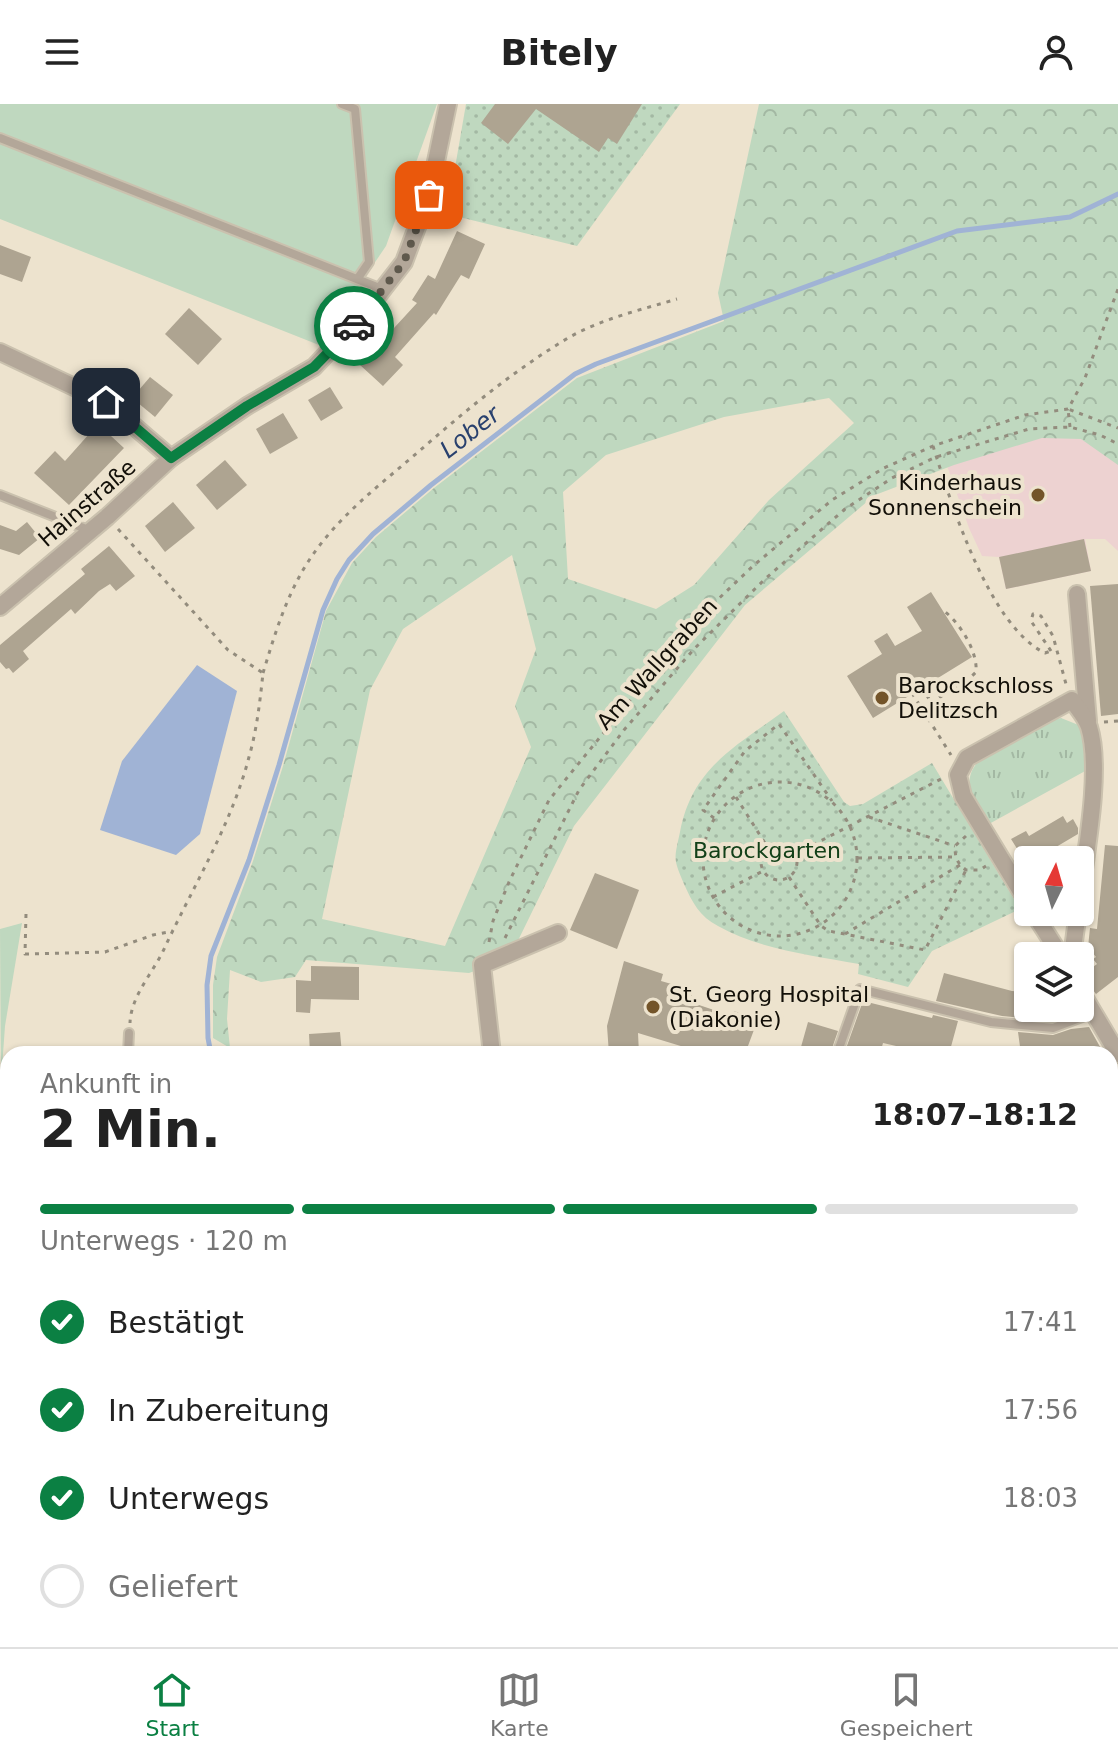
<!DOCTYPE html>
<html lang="de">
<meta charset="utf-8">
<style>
body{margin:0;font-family:"DejaVu Sans",sans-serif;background:#f2f2f2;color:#222;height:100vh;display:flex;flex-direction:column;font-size:30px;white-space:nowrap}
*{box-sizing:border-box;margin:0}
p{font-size:26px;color:#767676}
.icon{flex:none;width:44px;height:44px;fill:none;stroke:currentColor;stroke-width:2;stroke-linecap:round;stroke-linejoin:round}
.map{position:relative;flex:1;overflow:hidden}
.details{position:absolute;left:0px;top:942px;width:1118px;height:602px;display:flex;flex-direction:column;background:#fff;border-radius:24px 24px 0 0;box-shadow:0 2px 6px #0004}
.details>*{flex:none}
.needle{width:52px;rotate:5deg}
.fabs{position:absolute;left:1014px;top:742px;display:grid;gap:16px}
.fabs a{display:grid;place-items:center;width:80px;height:80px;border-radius:8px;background:#fff;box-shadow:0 2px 6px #0004;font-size:40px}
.pin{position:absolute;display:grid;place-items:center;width:68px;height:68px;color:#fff;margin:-34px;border-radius:16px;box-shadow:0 4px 12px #0006}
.courier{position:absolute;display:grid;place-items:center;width:80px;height:80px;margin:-40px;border:6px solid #0b8043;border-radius:50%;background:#fff;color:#222;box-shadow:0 2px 10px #0007}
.overview em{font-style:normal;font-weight:700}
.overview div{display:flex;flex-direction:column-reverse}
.overview{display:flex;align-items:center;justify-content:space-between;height:136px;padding:0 40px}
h1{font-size:52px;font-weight:700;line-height:60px}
.bar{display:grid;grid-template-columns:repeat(4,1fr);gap:12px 8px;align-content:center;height:96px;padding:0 40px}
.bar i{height:10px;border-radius:6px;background:#e0e0e0}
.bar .current{background:#0b8043}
.bar p{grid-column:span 4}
ol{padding:0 40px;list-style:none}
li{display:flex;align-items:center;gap:24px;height:88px}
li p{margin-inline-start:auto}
li .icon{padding:8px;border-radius:50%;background:#0b8043;color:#fff;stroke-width:4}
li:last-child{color:#767676}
li i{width:44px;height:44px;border:4px solid #e0e0e0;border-radius:50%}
header{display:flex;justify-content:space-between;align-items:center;height:104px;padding:0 40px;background:#fff;font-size:36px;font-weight:700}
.tab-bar{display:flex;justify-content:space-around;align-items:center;height:112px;border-top:2px solid #e0e0e0;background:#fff;font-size:22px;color:#767676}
.tab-bar a{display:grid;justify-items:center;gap:4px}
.tab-bar .current{color:#0b8043}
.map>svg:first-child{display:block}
.education{fill:#edd2d1}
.grass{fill:url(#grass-tufts)}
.forest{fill:url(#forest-crowns);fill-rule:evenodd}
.park{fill:url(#park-dots)}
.garden{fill:#bfd8bf}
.water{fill:#a0b3d5}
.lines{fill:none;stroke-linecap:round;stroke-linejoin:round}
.stream{stroke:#a0b3d5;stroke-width:5}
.building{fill:#aea491}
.lane-casing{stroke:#cac1ae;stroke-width:12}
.street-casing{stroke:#cac1ae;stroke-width:20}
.path{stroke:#938c7d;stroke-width:3;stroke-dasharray:4 6;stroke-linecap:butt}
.lane{stroke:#b3a799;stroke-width:8}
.street{stroke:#b3a799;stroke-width:16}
.done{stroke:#5f594d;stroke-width:8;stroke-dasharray:0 14.4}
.route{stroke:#0b8043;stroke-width:10}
.poi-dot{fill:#735429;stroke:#ede3ce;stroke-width:3}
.labels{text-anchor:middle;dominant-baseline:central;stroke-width:8;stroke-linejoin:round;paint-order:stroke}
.poi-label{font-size:22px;fill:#120f08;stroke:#ede3ce;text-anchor:start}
.street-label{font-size:22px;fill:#120f08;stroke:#ede3ce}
.park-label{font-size:22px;fill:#124018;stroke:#ede3ce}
.water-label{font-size:24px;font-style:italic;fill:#29416e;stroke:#ede3ce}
</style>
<header><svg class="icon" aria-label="menu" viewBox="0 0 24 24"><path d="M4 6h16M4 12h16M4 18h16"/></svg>Bitely<svg class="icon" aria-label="person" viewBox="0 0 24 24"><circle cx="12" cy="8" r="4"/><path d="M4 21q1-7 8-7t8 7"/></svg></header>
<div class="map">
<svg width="1118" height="1543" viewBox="0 0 1118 1543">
<defs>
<pattern id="grass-tufts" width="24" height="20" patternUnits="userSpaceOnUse" patternTransform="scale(2)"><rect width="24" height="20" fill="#bfd8bf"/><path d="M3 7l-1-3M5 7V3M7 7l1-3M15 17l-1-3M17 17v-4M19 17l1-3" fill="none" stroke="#a3b8a3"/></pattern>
<pattern id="forest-crowns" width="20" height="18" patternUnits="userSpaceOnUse" patternTransform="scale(2)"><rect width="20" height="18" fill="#bfd8bf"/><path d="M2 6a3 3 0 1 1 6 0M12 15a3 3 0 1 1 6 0" fill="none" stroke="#a3b8a3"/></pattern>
<pattern id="park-dots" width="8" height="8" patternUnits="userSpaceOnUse" patternTransform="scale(2)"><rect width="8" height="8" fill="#bfd8bf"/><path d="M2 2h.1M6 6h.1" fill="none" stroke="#a3b8a3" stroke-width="1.8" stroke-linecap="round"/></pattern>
</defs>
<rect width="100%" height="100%" fill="#ede3ce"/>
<!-- education -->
<polygon class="education" points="1077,330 1118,347 1118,447 1105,435 1085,435 1091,467 1006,485 999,453 982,452 969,424 946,359 1021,333"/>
<!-- grass -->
<g class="grass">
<path d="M1061,614L1081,622L1086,633L1087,666L989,720C977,700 960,682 976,660L1051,616Z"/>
<polygon points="1110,1487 1118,1488 1118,1543 1014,1543 991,1536 1110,1536"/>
</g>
<!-- forest -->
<g class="forest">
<path d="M759,0H1118V361L1081,335L1042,334L954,361L875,391L745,501L574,722L509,855L469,869L306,856L295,873L261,878L230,866L227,915L230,944L213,934V881L217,853L253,757L283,662L326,507L352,459L376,433L434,384L577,274L724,217L718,189ZM829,294L854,319L769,396L694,481L656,505L568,475L563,388L606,351L724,313ZM512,451L536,545L515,602L531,643L445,842L322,815L370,586L403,525Z"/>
<polygon points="346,1536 991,1536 1014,1543 367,1543"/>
</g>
<!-- park -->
<g class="park">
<polygon points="466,0 680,0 577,142 447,110"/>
<path d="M784,607L844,698L850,702L863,700L932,659L1020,805L932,847L908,883L858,870L859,860C812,851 761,846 718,822C700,813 692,798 684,780C673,754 674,756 680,728C692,664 735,643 784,607Z"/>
</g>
<!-- garden -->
<g class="garden">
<polygon points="0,0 437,0 386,142 319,241 0,115"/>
<polygon points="22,819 5,922 1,978 0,825"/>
<polygon points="153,1536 346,1536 367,1543 147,1543"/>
</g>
<!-- water -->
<polygon class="water" points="197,561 237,587 200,730 176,751 100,726 122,657"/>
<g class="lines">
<!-- stream -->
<g class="stream">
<polyline points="211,950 208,934 207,881 211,852 249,756 279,661 323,506 337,475 349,456 373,430 431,381 575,270 596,260 957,127 1070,113 1118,90"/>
<polyline points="1024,1536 1039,1543"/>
<polyline points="121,1543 128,1536"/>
</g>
</g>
<!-- building -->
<g class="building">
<polygon points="495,0 642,0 617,40 608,34 599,48 536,5 508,40 481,19"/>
<polygon points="457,127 485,140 469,175 461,171 436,211 434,209 395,253 403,261 383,282 360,261 417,199 412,196 428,171 435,175"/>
<polygon points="0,141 31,153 22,178 0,170"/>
<polygon points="189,204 222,235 198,261 165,230"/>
<polygon points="150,273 173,291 155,313 132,294"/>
<polygon points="330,283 343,304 321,317 308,296"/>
<polygon points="283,309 298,334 270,350 256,325"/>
<polygon points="98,320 124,344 69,401 34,369 55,347 65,357"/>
<polygon points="225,356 247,381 217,406 196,381"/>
<polygon points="173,398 195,424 165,448 145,422"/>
<polygon points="27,418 40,434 19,451 0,445 0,421 16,427"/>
<polygon points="1084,435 1091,467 1006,485 999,453"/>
<polygon points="109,442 135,472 116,487 110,480 99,487 75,510 71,505 23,547 29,555 13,569 9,564 6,565 0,558 0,541 85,470 81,465"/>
<polygon points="1118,480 1118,610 1101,612 1090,482"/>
<polygon points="931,488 972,553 873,614 847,572 882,550 874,537 887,529 895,542 922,527 907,503"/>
<polygon points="1063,712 1067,719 1073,715 1078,724 1078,730 1056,743 1059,749 1046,756 1024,756 1011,735 1026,727 1029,732"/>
<polygon points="1105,741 1118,742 1118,873 1096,890 1082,871 1097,860 1093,855 1096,853 1088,843 1090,824 1097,825"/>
<polygon points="595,769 639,786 617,845 570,826"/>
<polygon points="624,857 663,870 661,877 682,883 681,887 692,891 690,898 732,912 734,907 758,915 745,950 707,950 638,929 639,950 609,950 607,922"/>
<polygon points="311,862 359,863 359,896 311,895 310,909 296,908 296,876 311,877"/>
<polygon points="944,869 1012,887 1028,888 1028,904 1077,904 1052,917 1002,912 936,897"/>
<polygon points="863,897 932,914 933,911 958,917 949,950 931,950 883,939 880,950 844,950"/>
<polygon points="808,918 838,927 830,950 799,950"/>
<polygon points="1089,923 1104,950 1021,950 1018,928 1053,931 1071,925"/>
<polygon points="340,928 342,950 310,950 309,930"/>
</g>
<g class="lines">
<defs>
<g id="lane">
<polyline points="342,0 355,5 369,158 358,174"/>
<polyline points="0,34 382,185"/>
<polyline points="0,391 91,427"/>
<polyline points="128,950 129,929"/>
<polyline points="837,950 860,885 991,918 1053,924 1093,909"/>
<polyline points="1110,1288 1118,1292"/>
<polyline points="1110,1376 1118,1378"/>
</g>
<g id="street">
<polyline points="0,248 106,298 171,354"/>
<polyline points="1077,490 1088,617"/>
<polyline points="0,503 107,413 171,354 247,302 314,263 362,212 404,158 429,91 448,0"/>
<path d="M1028,799L963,692L958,671L967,654L1072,596C1078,605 1086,613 1089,623C1102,664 1086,748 1080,792"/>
<polyline points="1033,808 1061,852"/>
<polyline points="1072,852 1078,808"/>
<polyline points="1080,886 1118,950"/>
<polyline points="492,950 482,861 558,829"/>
<polyline points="1110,1078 1118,1077"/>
<polyline points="0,1132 8,1132"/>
<polyline points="1110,1135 1118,1138"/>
<polyline points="0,1260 8,1243"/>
<polyline points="0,1300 8,1303"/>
<polyline points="0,1413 8,1395"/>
</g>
</defs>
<!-- lane casing -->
<use href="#lane" class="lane-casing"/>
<!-- street casing -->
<use href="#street" class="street-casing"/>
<!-- path -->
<g class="path">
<polyline points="1070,323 1068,305 1118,324"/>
<path d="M933,342C951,399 989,522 1045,549L1051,547"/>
<path d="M118,425L228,546L263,569C260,597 257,625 249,653C232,719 194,781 165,843C154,868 131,891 130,919"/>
<polyline points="1051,547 1031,517 1033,510 1041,512 1053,532 1066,580"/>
<path d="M263,569C274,533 284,499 303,466C331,418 375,385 417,349C465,307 513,267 568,234C601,215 640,206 677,195"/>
<polyline points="922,584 931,598"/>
<polyline points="912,589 951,651"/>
<path d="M922,604L968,576L976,568C978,547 959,518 944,507"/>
<polyline points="1104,618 1118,617"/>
<circle cx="780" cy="755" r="77"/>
<polyline points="736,693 768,744"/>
<polyline points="869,713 955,742"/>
<polyline points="714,714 703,706 745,647 779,620 832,697"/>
<path d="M966,732L955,742C955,754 957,759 966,766H980L986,762"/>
<circle cx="779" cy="758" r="18"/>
<polyline points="795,750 941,675"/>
<polyline points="858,754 955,753"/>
<polyline points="789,773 821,822 829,827 925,846 966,766"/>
<polyline points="713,793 763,767"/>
<polyline points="26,810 25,850 105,848 153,831 173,827"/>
<polyline points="845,830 960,761"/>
<polyline points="505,834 579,686 624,626 694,545 765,475 845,405 892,374 936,353 1029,325 1070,323 1100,331 1118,340"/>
<polyline points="489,838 493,817 509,778 549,696 692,520 753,462 832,396 884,364 933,342 1025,311 1068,305 1085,274 1118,185"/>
<polyline points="1110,1487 1118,1488"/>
<polyline points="633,1536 633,1543"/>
<polyline points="147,1543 153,1536"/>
</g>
<!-- lane -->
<use href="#lane" class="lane"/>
<!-- street -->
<use href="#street" class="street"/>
</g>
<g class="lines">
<!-- done -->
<polyline class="done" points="354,222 404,158 429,91"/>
<!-- route -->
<polyline class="route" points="106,298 171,354 247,302 314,263 354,222"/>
</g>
<!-- markers -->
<g class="poi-dot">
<circle cx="1038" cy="391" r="8"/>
<circle cx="882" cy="594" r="8"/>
<circle cx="653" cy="903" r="8"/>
</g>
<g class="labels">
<!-- poi labels -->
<g class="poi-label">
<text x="1022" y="378" text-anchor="end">Kinderhaus<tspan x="1022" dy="25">Sonnenschein</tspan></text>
<text x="898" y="581">Barockschloss<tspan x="898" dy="25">Delitzsch</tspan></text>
<text x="669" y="890">St. Georg Hospital<tspan x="669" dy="25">(Diakonie)</tspan></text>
</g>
<!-- street labels -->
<g class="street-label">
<text transform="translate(87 399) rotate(-41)">Hainstraße</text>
<text transform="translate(657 560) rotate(-48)">Am Wallgraben</text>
</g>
<!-- park labels -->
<g class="park-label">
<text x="767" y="746">Barockgarten</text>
</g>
<!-- water labels -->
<g class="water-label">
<text transform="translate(470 328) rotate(-38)">Lober</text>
</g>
</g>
</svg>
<div class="fabs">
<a><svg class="needle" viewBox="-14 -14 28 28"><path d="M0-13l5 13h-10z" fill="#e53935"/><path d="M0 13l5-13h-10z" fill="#767676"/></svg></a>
<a><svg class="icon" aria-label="layers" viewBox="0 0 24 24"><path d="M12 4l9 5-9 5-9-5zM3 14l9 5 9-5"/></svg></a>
</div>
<div class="pin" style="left:429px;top:91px;background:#ea580c"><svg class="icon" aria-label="bag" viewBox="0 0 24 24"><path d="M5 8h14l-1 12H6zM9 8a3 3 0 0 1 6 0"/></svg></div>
<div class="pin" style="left:106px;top:298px;background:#1f2937"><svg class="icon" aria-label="home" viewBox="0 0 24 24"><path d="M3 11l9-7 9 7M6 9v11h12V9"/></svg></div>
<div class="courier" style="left:354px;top:222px"><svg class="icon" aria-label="car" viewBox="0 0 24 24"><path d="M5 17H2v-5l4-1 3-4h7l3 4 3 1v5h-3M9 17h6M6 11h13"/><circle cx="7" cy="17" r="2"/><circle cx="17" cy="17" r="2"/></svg></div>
<section class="details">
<div class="overview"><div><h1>2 Min.</h1><p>Ankunft in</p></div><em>18:07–18:12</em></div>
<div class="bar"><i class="current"></i><i class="current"></i><i class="current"></i><i></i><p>Unterwegs · 120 m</p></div>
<ol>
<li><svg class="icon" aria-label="check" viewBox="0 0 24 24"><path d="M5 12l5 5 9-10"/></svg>Bestätigt<p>17:41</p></li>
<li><svg class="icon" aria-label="check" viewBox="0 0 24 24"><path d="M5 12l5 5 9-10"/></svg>In Zubereitung<p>17:56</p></li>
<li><svg class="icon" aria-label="check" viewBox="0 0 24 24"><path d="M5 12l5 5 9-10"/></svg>Unterwegs<p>18:03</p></li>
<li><i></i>Geliefert</li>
</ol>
</section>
</div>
<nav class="tab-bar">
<a class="current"><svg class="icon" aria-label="home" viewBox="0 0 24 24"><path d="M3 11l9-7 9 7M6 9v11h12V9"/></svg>Start</a>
<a><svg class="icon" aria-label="map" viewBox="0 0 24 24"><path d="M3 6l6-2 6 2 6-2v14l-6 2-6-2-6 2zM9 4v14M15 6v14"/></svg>Karte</a>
<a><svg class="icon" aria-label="saved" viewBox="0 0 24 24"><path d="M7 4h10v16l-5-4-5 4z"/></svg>Gespeichert</a>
</nav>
